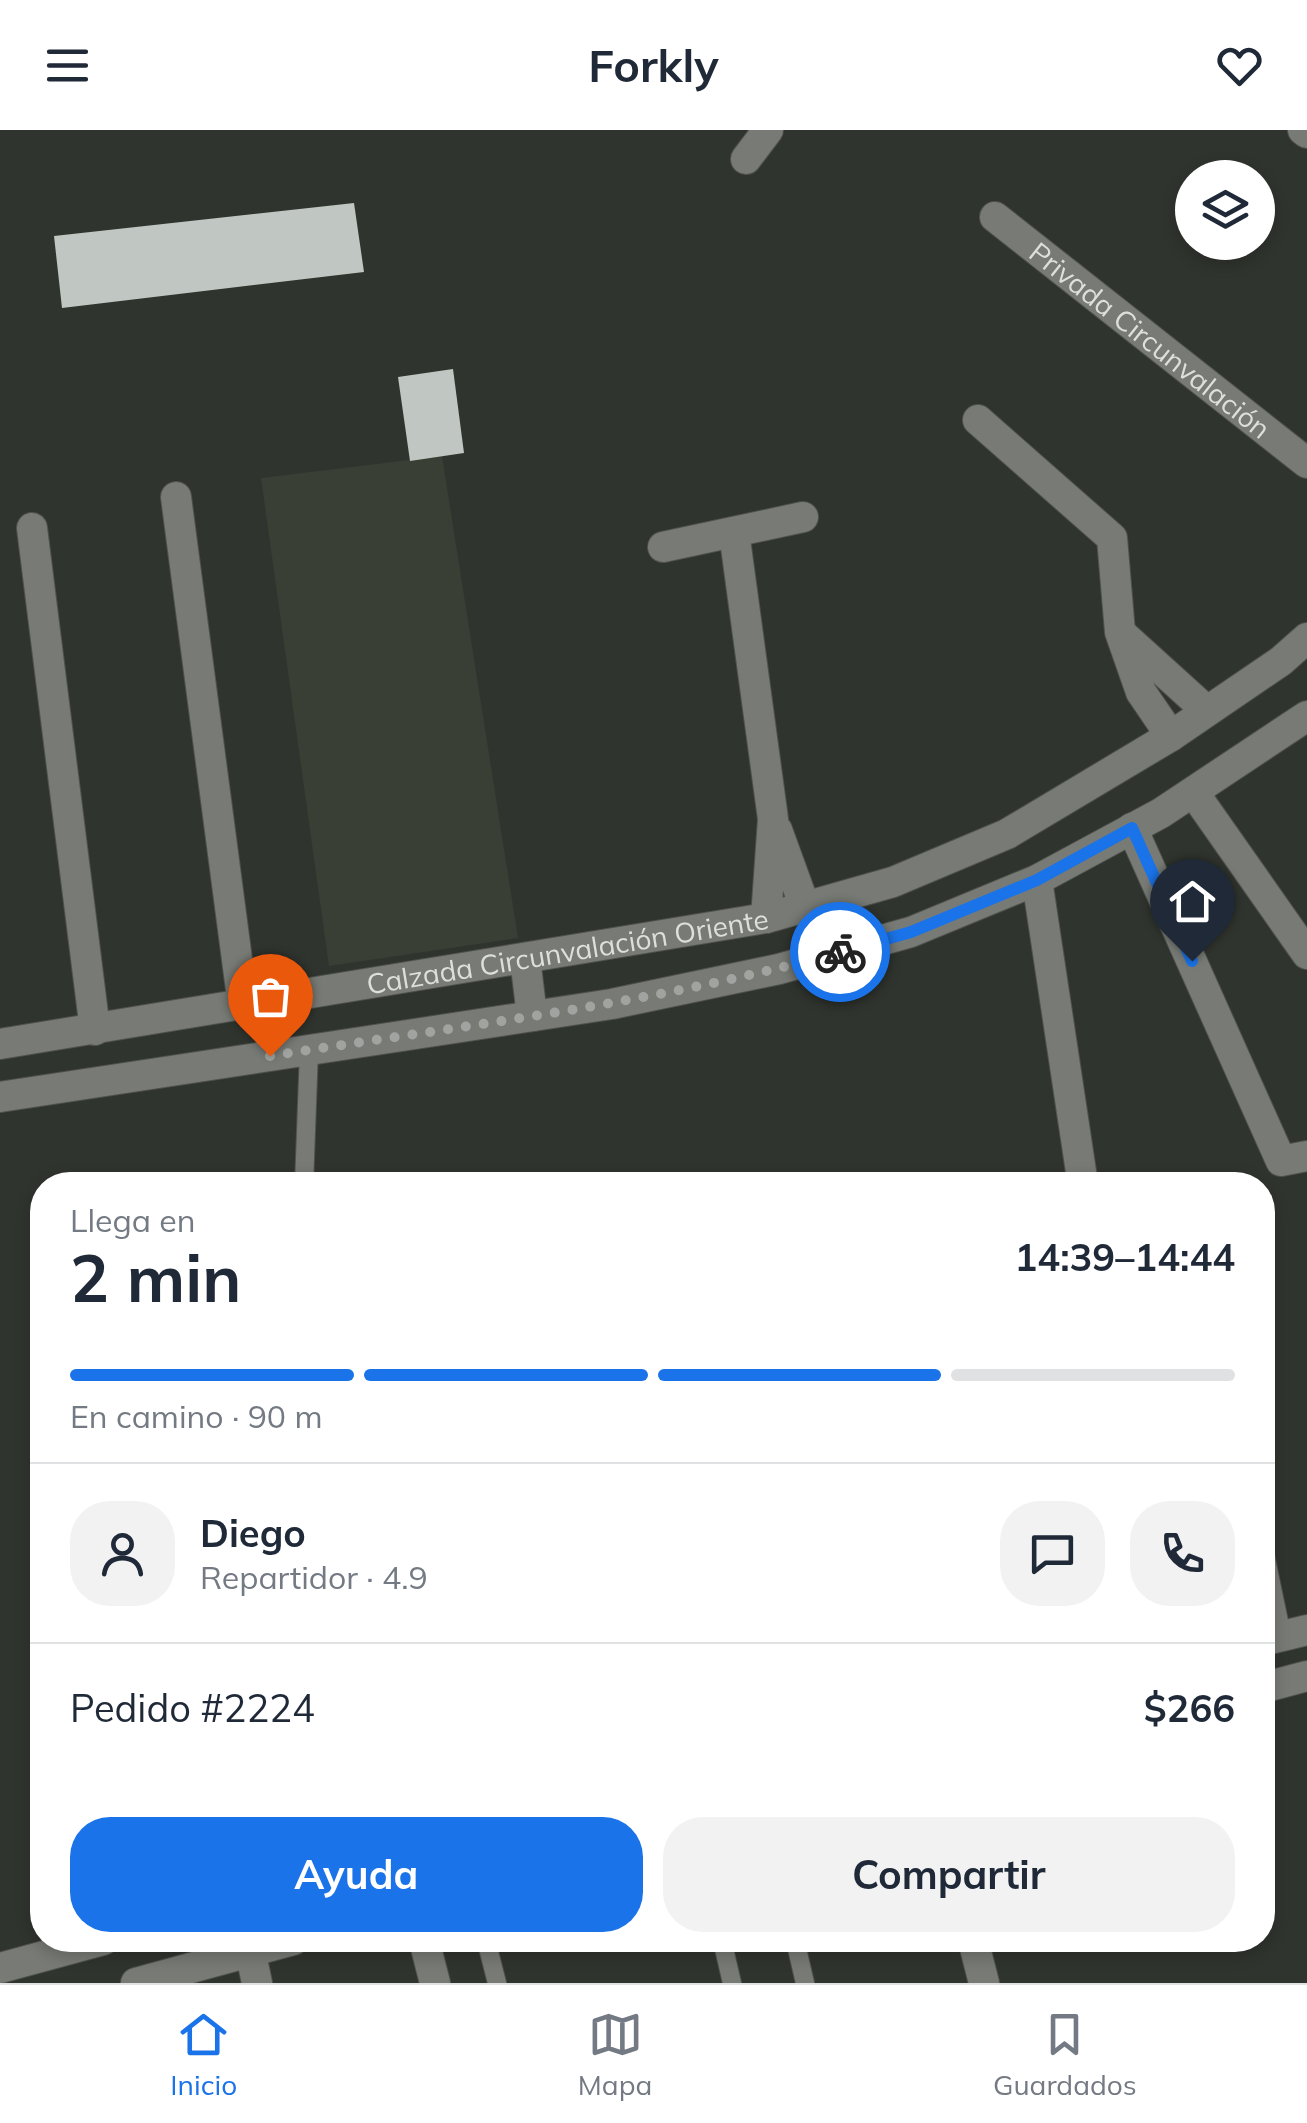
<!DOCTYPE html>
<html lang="es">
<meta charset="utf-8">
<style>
body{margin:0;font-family:Mulish,sans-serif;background:#f2f2f3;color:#1f2937;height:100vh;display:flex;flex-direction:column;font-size:38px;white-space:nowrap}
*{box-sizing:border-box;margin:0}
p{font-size:32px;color:#747a83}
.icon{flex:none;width:55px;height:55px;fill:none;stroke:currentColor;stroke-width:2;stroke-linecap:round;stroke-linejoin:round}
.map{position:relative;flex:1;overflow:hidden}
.drawer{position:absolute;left:30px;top:1042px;width:1245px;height:780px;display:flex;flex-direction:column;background:#fff;border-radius:40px;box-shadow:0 5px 15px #0003}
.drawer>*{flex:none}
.fabs{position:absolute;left:1175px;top:30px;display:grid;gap:20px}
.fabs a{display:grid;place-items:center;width:100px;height:100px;border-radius:50%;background:#fff;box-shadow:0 5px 15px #0003;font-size:50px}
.pin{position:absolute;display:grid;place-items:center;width:85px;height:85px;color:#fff;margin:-102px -42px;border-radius:50% 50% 50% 0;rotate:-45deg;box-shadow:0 0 10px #0007}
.pin .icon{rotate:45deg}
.courier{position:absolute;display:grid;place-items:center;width:100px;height:100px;margin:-50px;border:8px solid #1a73e8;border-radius:50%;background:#fff;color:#222;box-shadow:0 2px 12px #0007}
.headline em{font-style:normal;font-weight:700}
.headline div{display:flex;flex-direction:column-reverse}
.headline{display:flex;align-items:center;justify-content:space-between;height:170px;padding:0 40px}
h1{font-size:65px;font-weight:700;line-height:75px}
.bar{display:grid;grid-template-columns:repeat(4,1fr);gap:15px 10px;align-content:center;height:120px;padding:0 40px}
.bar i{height:12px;border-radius:8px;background:#e0e1e3}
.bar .selected{background:#1a73e8}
.bar p{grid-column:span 4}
.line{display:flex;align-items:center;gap:25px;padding:0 40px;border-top:2px solid #e0e1e3}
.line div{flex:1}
.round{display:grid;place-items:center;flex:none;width:105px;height:105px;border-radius:40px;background:#f2f2f3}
.cta{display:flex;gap:20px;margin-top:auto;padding:20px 40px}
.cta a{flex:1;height:115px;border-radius:40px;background:#1a73e8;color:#fff;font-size:40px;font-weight:700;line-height:115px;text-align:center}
.cta a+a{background:#f2f2f3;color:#1f2937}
header{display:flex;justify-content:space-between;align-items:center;height:130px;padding:0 40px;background:#fff;font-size:45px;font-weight:700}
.dock{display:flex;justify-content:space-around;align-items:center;height:140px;border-top:2px solid #e0e1e3;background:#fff;font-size:28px;color:#747a83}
.dock a{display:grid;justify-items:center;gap:5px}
.dock .selected{color:#1a73e8}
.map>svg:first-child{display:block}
.built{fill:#393f34}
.building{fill:#c0c6c1}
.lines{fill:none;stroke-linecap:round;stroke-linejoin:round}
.service-casing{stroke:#4f524d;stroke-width:20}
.minor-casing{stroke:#4f524d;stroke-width:32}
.service{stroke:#787b75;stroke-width:18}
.minor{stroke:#787b75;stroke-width:30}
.done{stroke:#a0a39f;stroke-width:10;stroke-dasharray:0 18}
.route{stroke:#1a73e8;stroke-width:12}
.labels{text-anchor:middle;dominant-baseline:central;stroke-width:10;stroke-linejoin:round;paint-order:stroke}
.street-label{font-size:28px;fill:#dddfdc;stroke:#191b18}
</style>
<header><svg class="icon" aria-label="menu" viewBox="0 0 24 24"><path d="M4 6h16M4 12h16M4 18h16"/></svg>Forkly<svg class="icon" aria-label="heart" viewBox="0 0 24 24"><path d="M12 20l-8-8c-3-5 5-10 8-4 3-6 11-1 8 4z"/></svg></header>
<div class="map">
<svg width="1307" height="1853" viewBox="0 0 1307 1853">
<rect width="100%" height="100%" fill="#30342e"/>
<!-- built -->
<polygon class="built" points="442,326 518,808 329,836 261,348"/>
<!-- building -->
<g class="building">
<polygon points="354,73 364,142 62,178 54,106"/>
<polygon points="453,239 464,323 410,331 398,247"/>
</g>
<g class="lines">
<defs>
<g id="service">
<polyline points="304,1055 309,920"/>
<polyline points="1262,1410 1282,1506"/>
<polyline points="486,1810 497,1853"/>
<polyline points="722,1810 732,1853"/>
<polyline points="795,1810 805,1853"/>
</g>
<g id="minor">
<polyline points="1303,0 1307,3"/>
<polyline points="746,29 768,0"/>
<path id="s1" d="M995,87L1307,333"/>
<polyline points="978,290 1112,408 1120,502 1141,562 1171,606"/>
<polyline points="176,367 243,875"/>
<polyline points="32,398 95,900"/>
<polyline points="734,402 773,689 766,788"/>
<polyline points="663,417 803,387"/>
<polyline points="1122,504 1207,581"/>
<polyline points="1194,663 1307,824"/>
<polyline points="1132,698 1281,1031 1307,1026"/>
<polyline points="777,700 805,777"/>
<polyline points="1037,750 1083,1055"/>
<polyline points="525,828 532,886"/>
<path id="s2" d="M0,914L766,788L893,752L1007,704L1171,606L1281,531L1307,508"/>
<polyline points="0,967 612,874 779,839 911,802 1037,750 1161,683 1307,586"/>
<polyline points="1262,1511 1307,1500"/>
<polyline points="1262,1558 1307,1546"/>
<polyline points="248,1810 257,1853"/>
<polyline points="424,1810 435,1853"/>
<polyline points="973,1810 984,1853"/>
<polyline points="0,1838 103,1810"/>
<polyline points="136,1853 293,1810"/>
</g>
</defs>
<!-- service casing -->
<use href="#service" class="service-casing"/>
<!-- minor casing -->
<use href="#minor" class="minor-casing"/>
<!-- service -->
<use href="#service" class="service"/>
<!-- minor -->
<use href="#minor" class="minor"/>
</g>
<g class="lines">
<!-- done -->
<path class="done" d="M270,926C461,896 654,874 840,822"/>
<!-- route -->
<polyline class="route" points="840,822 911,802 1037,750 1132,698 1192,831"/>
</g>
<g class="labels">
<!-- street labels -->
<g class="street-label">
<text stroke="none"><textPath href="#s1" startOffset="198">Privada Circunvalación</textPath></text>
<text stroke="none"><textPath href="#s2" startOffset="575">Calzada Circunvalación Oriente</textPath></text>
</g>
</g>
</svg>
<div class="fabs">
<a><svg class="icon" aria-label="layers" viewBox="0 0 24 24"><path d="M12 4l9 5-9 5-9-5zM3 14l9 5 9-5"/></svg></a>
</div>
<div class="pin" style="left:270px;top:926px;background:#ea580c"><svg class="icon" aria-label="bag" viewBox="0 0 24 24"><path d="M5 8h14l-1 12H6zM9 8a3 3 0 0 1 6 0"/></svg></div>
<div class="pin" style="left:1192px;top:831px;background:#1f2937"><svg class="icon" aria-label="home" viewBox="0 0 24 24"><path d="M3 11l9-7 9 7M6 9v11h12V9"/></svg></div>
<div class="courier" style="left:840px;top:822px"><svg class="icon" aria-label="bike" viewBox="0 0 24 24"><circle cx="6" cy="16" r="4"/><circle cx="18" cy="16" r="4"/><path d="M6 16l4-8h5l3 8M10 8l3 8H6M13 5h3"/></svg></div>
<section class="drawer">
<div class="headline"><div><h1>2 min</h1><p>Llega en</p></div><em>14:39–14:44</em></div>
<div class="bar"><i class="selected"></i><i class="selected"></i><i class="selected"></i><i></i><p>En camino · 90 m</p></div>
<div class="line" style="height:180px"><a class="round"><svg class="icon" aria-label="person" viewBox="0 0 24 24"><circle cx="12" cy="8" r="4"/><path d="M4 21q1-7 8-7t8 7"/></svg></a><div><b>Diego</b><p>Repartidor · 4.9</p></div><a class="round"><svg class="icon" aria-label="chat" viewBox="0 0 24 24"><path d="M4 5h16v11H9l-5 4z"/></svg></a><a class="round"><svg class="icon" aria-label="phone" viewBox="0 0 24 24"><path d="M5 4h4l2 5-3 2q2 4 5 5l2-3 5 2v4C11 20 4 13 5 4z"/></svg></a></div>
<div class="line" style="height:130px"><div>Pedido #2224</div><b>$266</b></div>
<div class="cta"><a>Ayuda</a><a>Compartir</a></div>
</section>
</div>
<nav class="dock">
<a class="selected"><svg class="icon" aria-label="home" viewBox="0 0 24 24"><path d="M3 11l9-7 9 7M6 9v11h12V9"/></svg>Inicio</a>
<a><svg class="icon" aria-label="map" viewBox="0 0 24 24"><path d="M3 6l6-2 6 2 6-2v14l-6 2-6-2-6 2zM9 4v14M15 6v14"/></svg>Mapa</a>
<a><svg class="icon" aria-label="saved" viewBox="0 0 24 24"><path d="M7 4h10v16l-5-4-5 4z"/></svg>Guardados</a>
</nav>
